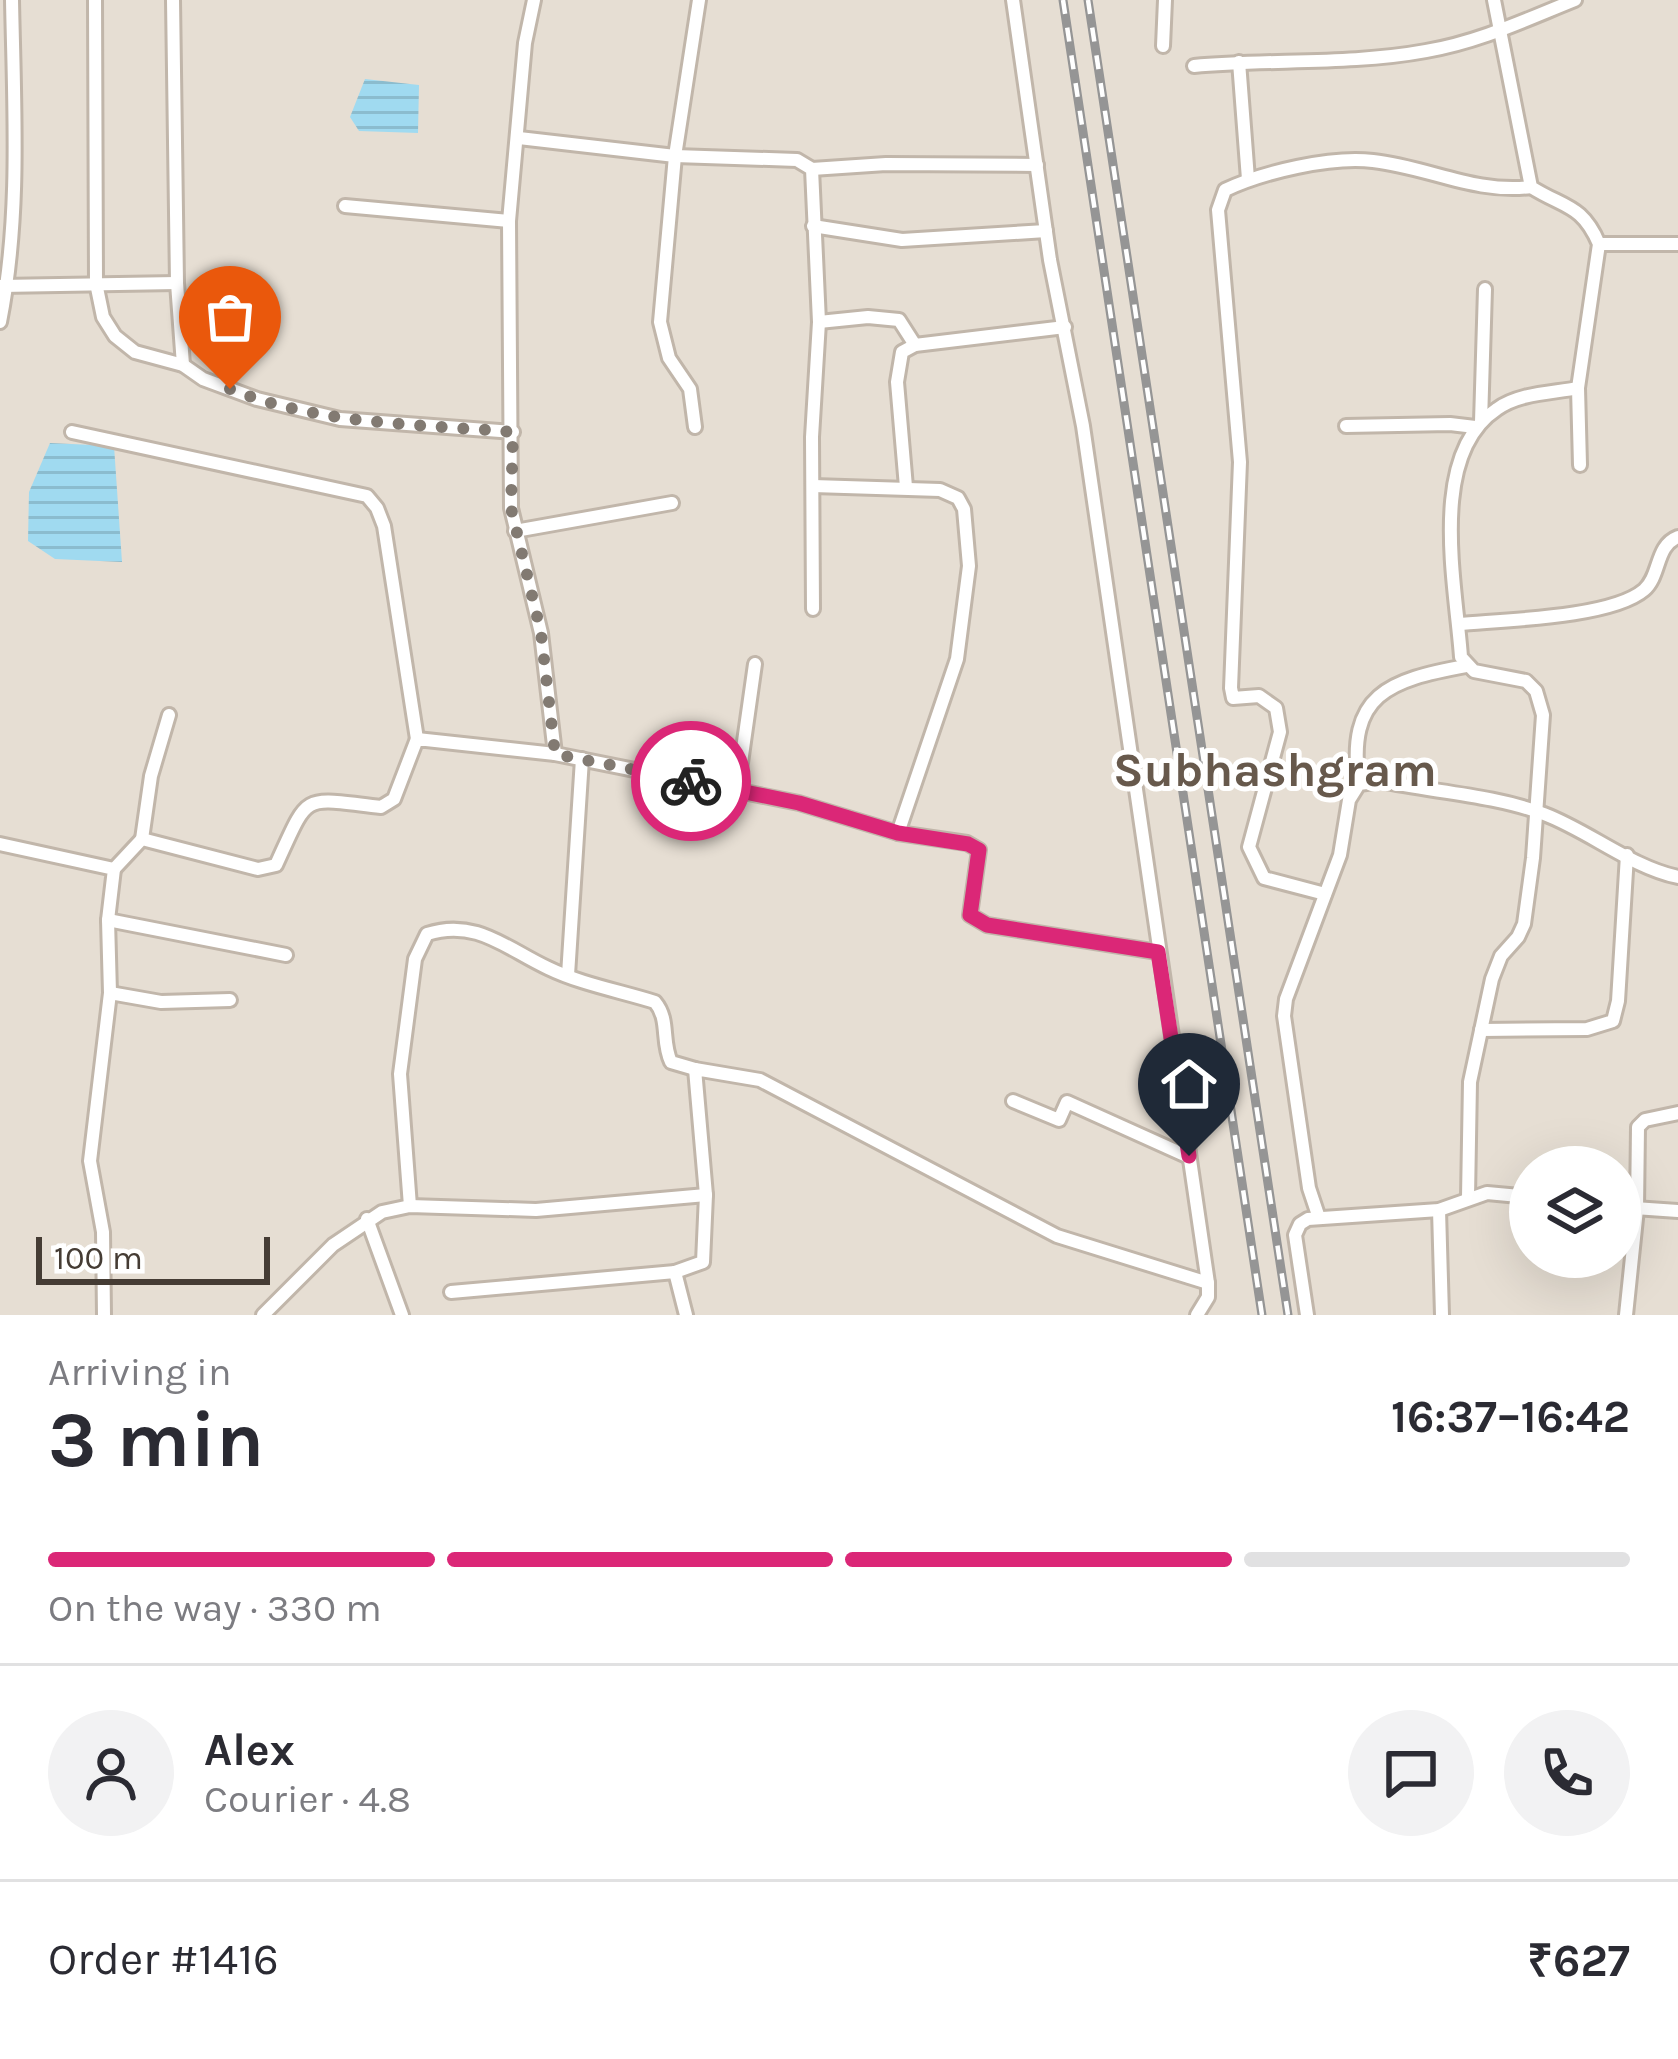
<!DOCTYPE html>
<meta charset="utf-8">
<style>
body{margin:0;font-family:Karla,sans-serif;background:#f2f2f3;color:#2b2b33;height:100vh;display:flex;flex-direction:column;font-size:45px;white-space:nowrap}
*{box-sizing:border-box;margin:0}
p{font-size:39px;color:#7c7c81}
.icon{flex:none;width:66px;height:66px;fill:none;stroke:currentColor;stroke-width:2;stroke-linecap:round;stroke-linejoin:round}
.map{position:relative;height:1315px;overflow:hidden}
.drawer{display:flex;flex-direction:column;background:#fff;flex:1}
.drawer>*{flex:none}
.buttons{position:absolute;left:1509px;top:1146px;display:grid;gap:24px}
.buttons a{display:grid;place-items:center;width:132px;height:132px;border-radius:50%;background:#fff;box-shadow:0 12px 48px #0002;font-size:60px}
.scale{position:absolute;left:36px;bottom:30px;width:234px;box-sizing:border-box;padding-left:12px;border:6px solid #453c34;border-top:0;font-size:33px;line-height:42px;white-space:nowrap;color:#453c34;-webkit-text-stroke:9px #fff;paint-order:stroke}
.pin{position:absolute;display:grid;place-items:center;width:102px;height:102px;color:#fff;margin:-123px -51px;border-radius:50% 50% 50% 0;rotate:-45deg;box-shadow:0 0 12px #0007}
.pin .icon{rotate:45deg}
.courier{position:absolute;display:grid;place-items:center;width:120px;height:120px;margin:-60px;border:9px solid #db2777;border-radius:50%;background:#fff;color:#222;box-shadow:0 3px 15px #0007}
.overview em{font-style:normal;font-weight:700}
.overview div{display:flex;flex-direction:column-reverse}
.overview{display:flex;align-items:center;justify-content:space-between;height:204px;padding:0 48px}
h1{font-size:78px;font-weight:700;line-height:90px}
.bar{display:grid;grid-template-columns:repeat(4,1fr);gap:18px 12px;align-content:center;height:144px;padding:0 48px}
.bar i{height:15px;border-radius:9px;background:#e1e1e2}
.bar .on{background:#db2777}
.bar p{grid-column:span 4}
.line{display:flex;align-items:center;gap:30px;padding:0 48px;border-top:3px solid #e1e1e2}
.line div{flex:1}
.round{display:grid;place-items:center;flex:none;width:126px;height:126px;border-radius:63px;background:#f2f2f3}
.map>svg:first-child{display:block}
.residential{fill:#e6ded3;fill-rule:evenodd}
.water{fill:url(#water-rules)}
.lines{fill:none;stroke-linecap:round;stroke-linejoin:round}
.street-casing{stroke:#c1b6aa;stroke-width:18}
.street{stroke:#fff;stroke-width:12}
.rail-casing{stroke:#959595;stroke-width:9}
.rail{stroke:#fff;stroke-width:4.5;stroke-dasharray:14;stroke-linecap:butt}
.done{stroke:#827a72;stroke-width:12;stroke-dasharray:0 21.6}
.route{stroke:#db2777;stroke-width:15}
.labels{text-anchor:middle;dominant-baseline:central;stroke-width:10;stroke-linejoin:round;paint-order:stroke}
.district-label{font-size:48px;font-weight:bold;fill:#67594c;stroke:#fff}
</style>
<div class="map">
<svg width="1678" height="1315" viewBox="0 0 1678 1315">
<defs>
<pattern id="water-rules" width="6" height="5" patternUnits="userSpaceOnUse" patternTransform="scale(3)"><rect width="6" height="5" fill="#a0daf0"/><path d="M0 2.5h6" fill="none" stroke="#8bbcce"/></pattern>
</defs>
<rect width="100%" height="100%" fill="#f2ece5"/>
<!-- residential -->
<path class="residential" d="M0,0H1678V1315H0ZM1530,1167H1620V1257H1530Z"/>
<!-- water -->
<g class="water">
<polygon points="365,79 419,85 418,133 359,131 350,117"/>
<polygon points="50,443 114,446 122,562 55,559 28,541 29,492"/>
</g>
<g class="lines">
<defs>
<g id="street">
<polyline points="95,0 96,283 103,317 115,336 135,352 183,365 203,379 257,399 340,419 513,432"/>
<polyline points="173,0 177,283 183,365"/>
<polyline points="534,0 525,43 509,221 511,508 541,633 555,754"/>
<path d="M1494,0L1531,187C1564,208 1582,204 1599,244L1578,388L1580,465"/>
<polyline points="1163,46 1165,0"/>
<polyline points="1239,62 1248,179"/>
<path d="M1194,66C1271,59 1350,65 1426,51C1479,42 1525,20 1575,0"/>
<polyline points="519,138 675,156 797,160 812,169 819,322 812,437 813,609"/>
<polyline points="812,169 886,164 1037,165"/>
<polyline points="345,206 509,221"/>
<polyline points="813,226 902,240 1046,231"/>
<polyline points="1599,244 1678,244"/>
<polyline points="1,286 177,283"/>
<path d="M0,322C21,216 14,107 12,0"/>
<polyline points="819,322 868,317 899,320 915,345"/>
<polyline points="1481,422 1485,289"/>
<polyline points="1346,426 1450,424 1475,427"/>
<polyline points="695,427 690,389 669,358 660,322 675,156 699,0"/>
<polyline points="72,432 367,496 377,508 384,526 417,739"/>
<polyline points="813,486 940,490 958,498 964,509 969,566 957,659 898,833"/>
<polyline points="906,487 897,382 902,352 915,345 1065,327"/>
<polyline points="515,531 672,503"/>
<path d="M1459,624C1502,620 1611,618 1644,590C1661,575 1655,546 1678,537"/>
<path d="M1359,784C1346,694 1389,680 1466,666"/>
<polyline points="737,791 755,664"/>
<polyline points="142,839 151,776 169,715"/>
<polyline points="0,844 114,869 108,920 110,993 90,1161 103,1232 104,1315"/>
<path d="M114,869L142,839L258,869L276,865C310,791 300,798 381,807L394,799L417,739L555,754L799,803L898,833L967,843L979,850L970,915L987,925L1158,952"/>
<path d="M1325,894L1264,878L1249,847L1280,732L1276,708L1259,696L1233,698L1231,688L1240,462L1218,210L1225,190C1263,172 1331,156 1373,161C1428,167 1475,194 1531,187"/>
<polyline points="108,920 286,955"/>
<polyline points="568,975 582,759"/>
<polyline points="110,993 161,1002 230,1000"/>
<polyline points="1481,1030 1587,1029 1613,1021 1618,1001 1627,855"/>
<polyline points="1013,1101 1059,1120 1067,1102 1189,1157"/>
<path d="M1468,1197L1470,1082L1492,979L1501,956L1518,937L1524,924L1533,858L1543,715L1536,691L1526,681L1474,671L1461,657C1456,585 1427,455 1497,409C1519,393 1552,393 1578,388"/>
<path d="M410,1206L400,1074L415,959L427,934C476,918 507,949 548,968C581,984 620,991 655,1002C670,1020 661,1041 671,1062L695,1069"/>
<polyline points="1620,1207 1678,1211"/>
<polyline points="1439,1210 1442,1315"/>
<path d="M1319,1218L1309,1188L1284,1016L1286,999L1340,855L1349,800L1359,784L1381,781C1433,792 1494,795 1544,814C1589,831 1631,867 1678,877"/>
<polyline points="367,1219 402,1315"/>
<polyline points="451,1292 675,1272"/>
<polyline points="263,1315 333,1245 382,1212 410,1206 536,1210 706,1195"/>
<polyline points="686,1315 675,1272 703,1262 706,1195 695,1069 760,1080 1057,1236 1208,1283 1083,426 1050,260 1013,0"/>
<polyline points="1197,1315 1208,1297 1208,1283"/>
<polyline points="1307,1315 1295,1235 1300,1224 1308,1219 1439,1210 1487,1193 1530,1197"/>
<polyline points="1626,1315 1637,1209 1638,1127 1645,1120 1678,1113"/>
</g>
</defs>
<!-- street casing -->
<use href="#street" class="street-casing"/>
<!-- street -->
<use href="#street" class="street"/>
<defs>
<g id="rail">
<polyline points="1063,0 1262,1315"/>
<polyline points="1088,0 1288,1315"/>
</g>
</defs>
<!-- rail casing -->
<use href="#rail" class="rail-casing"/>
<!-- rail -->
<use href="#rail" class="rail"/>
</g>
<g class="lines">
<!-- done -->
<path class="done" d="M230,389C319,425 418,424 513,432L511,508L541,633L555,754L691,781"/>
<!-- route -->
<polyline class="route" points="691,781 799,803 898,833 968,844 979,850 970,915 987,925 1158,952 1189,1156"/>
</g>
<g class="labels">
<!-- district labels -->
<g class="district-label">
<text x="1275" y="770">Subhashgram</text>
</g>
</g>
</svg>
<div class="buttons">
<a><svg class="icon" aria-label="layers" viewBox="0 0 24 24"><path d="M12 4l9 5-9 5-9-5zM3 14l9 5 9-5"/></svg></a>
</div>
<div class="scale">100 m</div>
<div class="pin" style="left:230px;top:389px;background:#ea580c"><svg class="icon" aria-label="bag" viewBox="0 0 24 24"><path d="M5 8h14l-1 12H6zM9 8a3 3 0 0 1 6 0"/></svg></div>
<div class="pin" style="left:1189px;top:1156px;background:#1f2937"><svg class="icon" aria-label="home" viewBox="0 0 24 24"><path d="M3 11l9-7 9 7M6 9v11h12V9"/></svg></div>
<div class="courier" style="left:691px;top:781px"><svg class="icon" aria-label="bike" viewBox="0 0 24 24"><circle cx="6" cy="16" r="4"/><circle cx="18" cy="16" r="4"/><path d="M6 16l4-8h5l3 8M10 8l3 8H6M13 5h3"/></svg></div>
</div>
<section class="drawer">
<div class="overview"><div><h1>3 min</h1><p>Arriving in</p></div><em>16:37–16:42</em></div>
<div class="bar"><i class="on"></i><i class="on"></i><i class="on"></i><i></i><p>On the way · 330 m</p></div>
<div class="line" style="height:216px"><a class="round"><svg class="icon" aria-label="person" viewBox="0 0 24 24"><circle cx="12" cy="8" r="4"/><path d="M4 21q1-7 8-7t8 7"/></svg></a><div><b>Alex</b><p>Courier · 4.8</p></div><a class="round"><svg class="icon" aria-label="chat" viewBox="0 0 24 24"><path d="M4 5h16v11H9l-5 4z"/></svg></a><a class="round"><svg class="icon" aria-label="phone" viewBox="0 0 24 24"><path d="M5 4h4l2 5-3 2q2 4 5 5l2-3 5 2v4C11 20 4 13 5 4z"/></svg></a></div>
<div class="line" style="height:156px"><div>Order #1416</div><b>₹627</b></div>
</section>
